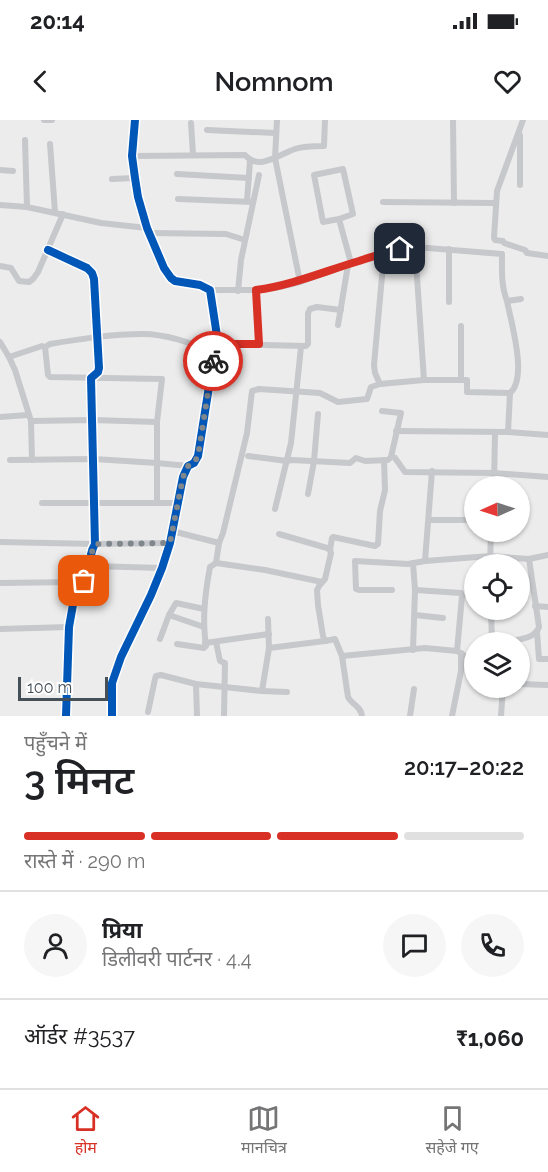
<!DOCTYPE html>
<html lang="hi">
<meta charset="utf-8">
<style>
body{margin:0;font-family:Raleway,"Noto Sans Devanagari",sans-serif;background:#f6f6f6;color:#202124;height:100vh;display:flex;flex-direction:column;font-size:22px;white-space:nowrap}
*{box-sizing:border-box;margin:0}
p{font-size:20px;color:#757577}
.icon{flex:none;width:33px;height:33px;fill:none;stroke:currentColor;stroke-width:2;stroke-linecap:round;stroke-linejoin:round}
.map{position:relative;height:596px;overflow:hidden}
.details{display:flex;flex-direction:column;background:#fff;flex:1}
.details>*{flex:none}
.needle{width:39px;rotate:267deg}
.tools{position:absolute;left:464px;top:356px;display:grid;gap:12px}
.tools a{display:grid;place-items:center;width:66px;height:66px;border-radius:50%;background:#fff;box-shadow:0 2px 4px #0004;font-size:30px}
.scale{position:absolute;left:18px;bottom:15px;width:90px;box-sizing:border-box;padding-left:6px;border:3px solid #444f58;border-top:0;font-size:16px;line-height:21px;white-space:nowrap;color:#444f58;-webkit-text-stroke:4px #fff;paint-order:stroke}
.pin{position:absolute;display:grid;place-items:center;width:51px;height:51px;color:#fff;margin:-26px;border-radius:12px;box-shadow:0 3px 9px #0006}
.courier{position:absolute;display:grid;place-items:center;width:60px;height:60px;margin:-30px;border:4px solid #d93025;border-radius:50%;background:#fff;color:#222;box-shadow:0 2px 8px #0007}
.summary em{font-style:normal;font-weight:600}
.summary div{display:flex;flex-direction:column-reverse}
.summary{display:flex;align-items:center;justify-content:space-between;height:102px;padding:0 24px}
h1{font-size:39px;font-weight:600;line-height:45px}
.bar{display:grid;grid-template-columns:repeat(4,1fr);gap:9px 6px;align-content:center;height:72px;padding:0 24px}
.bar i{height:8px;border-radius:4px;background:#e0e0e0}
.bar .current{background:#d93025}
.bar p{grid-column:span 4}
.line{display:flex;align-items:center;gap:15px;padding:0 24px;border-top:2px solid #e0e0e0}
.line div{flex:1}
.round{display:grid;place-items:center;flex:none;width:63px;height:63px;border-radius:32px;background:#f6f6f6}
.status{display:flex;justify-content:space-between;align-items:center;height:42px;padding:0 30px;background:#fff;direction:ltr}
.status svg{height:16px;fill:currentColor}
header{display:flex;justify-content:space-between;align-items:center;height:78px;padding:0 24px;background:#fff;font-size:27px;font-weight:600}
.dock{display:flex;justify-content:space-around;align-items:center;height:84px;border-top:2px solid #e0e0e0;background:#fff;font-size:16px;color:#757577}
.dock a{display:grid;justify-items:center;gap:3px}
.dock .current{color:#d93025}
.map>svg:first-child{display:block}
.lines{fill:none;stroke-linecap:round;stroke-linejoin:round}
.street{stroke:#c6c8cb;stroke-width:6}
.cycleway-casing{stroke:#fff;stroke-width:11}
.cycleway{stroke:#0057b8;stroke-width:8}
.done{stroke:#7f868c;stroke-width:6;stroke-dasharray:0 10.8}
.route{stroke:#d93025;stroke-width:8}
</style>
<div class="status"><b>20:14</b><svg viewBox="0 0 49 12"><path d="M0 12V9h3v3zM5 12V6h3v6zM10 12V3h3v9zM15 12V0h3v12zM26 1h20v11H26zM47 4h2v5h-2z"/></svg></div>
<header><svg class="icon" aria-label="back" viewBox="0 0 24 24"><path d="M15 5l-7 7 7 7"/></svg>Nomnom<svg class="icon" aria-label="heart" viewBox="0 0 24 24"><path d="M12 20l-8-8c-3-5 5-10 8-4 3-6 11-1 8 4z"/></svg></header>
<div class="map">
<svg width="548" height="596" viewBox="0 0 548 596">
<rect width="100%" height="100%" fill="#edecec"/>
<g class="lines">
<!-- street -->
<g class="street">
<polyline points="44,0 52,0"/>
<polyline points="277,0 275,38 300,162"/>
<polyline points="453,0 454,83"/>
<polyline points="523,0 497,71 494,118 495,120 503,121 504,123 525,130 527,133 548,136"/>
<polyline points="191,3 193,34"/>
<polyline points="207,10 276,13"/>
<polyline points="520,15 520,65"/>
<polyline points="25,20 27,87"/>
<polyline points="50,24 55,92"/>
<path d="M132,36L245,35C259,51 278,35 295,29C304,26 314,26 324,26L325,0"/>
<polyline points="0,50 13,51"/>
<polyline points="177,54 249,58"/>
<polyline points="112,59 135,58"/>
<polyline points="178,79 253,82"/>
<polyline points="247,81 250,41"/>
<polyline points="383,82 496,83"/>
<polyline points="0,85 27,87 101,103 147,108"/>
<polyline points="339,99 353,94 343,49 314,55 323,102 339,99 351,143"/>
<polyline points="150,113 226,114 245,120"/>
<polyline points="415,127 424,260"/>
<path d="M48,130L87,148L92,153L94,159L99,248L98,252L91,258L95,424C87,437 93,447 88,459L77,462L69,507L66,596"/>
<polyline points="0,146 11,148 19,161 29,162 33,159 38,152 63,94"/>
<path d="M210,170H256L275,168L300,162L359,141L400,129L415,127L502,134C502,150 501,166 507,181L521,179"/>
<polyline points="256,170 259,224"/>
<polyline points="238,171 241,140 259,55"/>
<path d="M507,181C511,202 528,258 510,273"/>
<polyline points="449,182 449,129"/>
<polyline points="338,205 348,145"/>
<polyline points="461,206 461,260"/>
<polyline points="0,222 9,237 15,250 31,301 93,300 157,302"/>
<polyline points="216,224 306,226 308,224 308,193 310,189 317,187 341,190"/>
<polyline points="9,237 42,226"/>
<polyline points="380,264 375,253 374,245 384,134"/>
<polyline points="0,297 28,295"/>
<polyline points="31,301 32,340"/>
<polyline points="396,311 508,312 548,315"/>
<polyline points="248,336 287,341 292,340 350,343 356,338 365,341 388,340 391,337 401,293 382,291"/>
<polyline points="395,338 405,352 494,353 548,357"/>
<polyline points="10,340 94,339 157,343 157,383"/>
<path d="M188,346L157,343V302L162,259L50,257L48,255L45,227L50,224C80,219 111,214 143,214C167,214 193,224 215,232"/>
<polyline points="494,366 495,312"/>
<polyline points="308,374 314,341 318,294"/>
<polyline points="42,383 178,383"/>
<polyline points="275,389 291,323 301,227"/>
<polyline points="429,400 474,400"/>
<polyline points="172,411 219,423 216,443 265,450 322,462"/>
<path d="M279,414L327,428L330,430L331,433L325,459L319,466L317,470L318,485L323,516L325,521L335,519L342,536L348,577C352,585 361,586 362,596"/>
<polyline points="0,422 95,424 170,423"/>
<polyline points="219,423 223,413 247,313 252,271 259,269 320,273 338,282 367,279 371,267 380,264 424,260 467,260 467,272 510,273 508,312"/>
<polyline points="330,430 332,418 333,417 375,426 378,424 380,391 385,370 384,340"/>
<polyline points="425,441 432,351"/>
<polyline points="490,444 491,411"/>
<polyline points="90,446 162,448"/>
<polyline points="0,463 77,462"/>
<polyline points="392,470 359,470 356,469 355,441 408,444 425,441 490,436 529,439 548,435"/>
<polyline points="415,470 461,473 462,476 457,531"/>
<polyline points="535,486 548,487"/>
<polyline points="491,489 492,522"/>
<polyline points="169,495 204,507"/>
<polyline points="415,495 443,498"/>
<polyline points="0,509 69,507"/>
<polyline points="537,512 539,539 548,539"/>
<polyline points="160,519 169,495 176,483 204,489"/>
<polyline points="216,522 220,541 225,543 224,596"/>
<path d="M507,522C518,519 535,519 539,507L529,439"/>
<polyline points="205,523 269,514"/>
<path d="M177,524L204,528L206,526C202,499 205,474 210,447L216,443"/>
<polyline points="269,528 325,521"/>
<polyline points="413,530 415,470 413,443"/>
<polyline points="342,536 425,528 457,531 474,541"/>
<polyline points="196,564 197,596"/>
<polyline points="519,564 548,565"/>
<polyline points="262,571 269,528 268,499"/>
<polyline points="148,592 155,559 156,556 161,555 196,564 262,571 287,572"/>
<polyline points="112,596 112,563 121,537 151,475 162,448 170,423 183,357 188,346 194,343 198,336 217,216 210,170 200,165 175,161 171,158 164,148 147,108 138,77 135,58 132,36 135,0"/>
<polyline points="410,596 414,569"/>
<polyline points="452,596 461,551 461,533"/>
<polyline points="501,596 503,567"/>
</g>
<defs>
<g id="cycleway">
<path d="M48,130L87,148L92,153L94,159L99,248L98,252L91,258L95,424C87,437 93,447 88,459L77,462L69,507L66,596"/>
<polyline points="112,596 112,563 121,537 151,475 162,448 170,423 183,357 188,346 194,343 198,336 217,216 210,170 200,165 175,161 171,158 164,148 147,108 138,77 135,58 132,36 135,0"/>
</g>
</defs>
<!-- cycleway casing -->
<use href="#cycleway" class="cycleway-casing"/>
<!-- cycleway -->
<use href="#cycleway" class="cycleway"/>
</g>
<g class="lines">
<!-- done -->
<path class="done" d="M84,461L88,459C93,447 87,437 96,424L170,423L183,357L188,346L194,343L198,336L213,241"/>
<!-- route -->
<path class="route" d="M213,241L216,224H259L256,170C293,165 325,151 359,141C373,136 386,133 400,129"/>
</g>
</svg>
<div class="tools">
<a><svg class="needle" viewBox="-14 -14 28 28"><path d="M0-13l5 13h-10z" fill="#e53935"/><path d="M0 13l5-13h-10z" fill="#757577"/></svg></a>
<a><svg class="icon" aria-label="locate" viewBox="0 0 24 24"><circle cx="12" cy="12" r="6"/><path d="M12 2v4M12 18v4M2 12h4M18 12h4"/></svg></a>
<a><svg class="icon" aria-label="layers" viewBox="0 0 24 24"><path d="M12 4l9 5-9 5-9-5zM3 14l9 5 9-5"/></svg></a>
</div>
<div class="scale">100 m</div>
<div class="pin" style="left:84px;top:461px;background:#ea580c"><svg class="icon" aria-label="bag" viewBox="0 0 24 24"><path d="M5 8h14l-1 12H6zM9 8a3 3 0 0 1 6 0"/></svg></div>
<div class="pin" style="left:400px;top:129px;background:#1f2937"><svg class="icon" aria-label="home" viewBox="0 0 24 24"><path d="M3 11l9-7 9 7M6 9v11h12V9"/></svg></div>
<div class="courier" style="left:213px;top:241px"><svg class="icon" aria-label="bike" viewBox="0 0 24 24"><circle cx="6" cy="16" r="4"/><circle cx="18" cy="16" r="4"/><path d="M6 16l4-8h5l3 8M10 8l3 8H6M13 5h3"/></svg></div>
</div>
<section class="details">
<div class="summary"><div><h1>3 मिनट</h1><p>पहुँचने में</p></div><em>20:17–20:22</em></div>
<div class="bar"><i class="current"></i><i class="current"></i><i class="current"></i><i></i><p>रास्ते में · 290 m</p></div>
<div class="line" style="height:108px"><a class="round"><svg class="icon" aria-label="person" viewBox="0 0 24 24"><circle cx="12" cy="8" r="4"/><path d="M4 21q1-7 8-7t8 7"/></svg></a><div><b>प्रिया</b><p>डिलीवरी पार्टनर · 4.4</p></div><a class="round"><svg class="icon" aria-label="chat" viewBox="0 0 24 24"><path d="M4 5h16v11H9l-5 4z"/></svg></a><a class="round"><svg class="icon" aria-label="phone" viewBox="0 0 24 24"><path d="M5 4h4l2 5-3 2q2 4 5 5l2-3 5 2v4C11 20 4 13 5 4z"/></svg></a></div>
<div class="line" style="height:78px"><div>ऑर्डर #3537</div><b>₹1,060</b></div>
</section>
<nav class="dock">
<a class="current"><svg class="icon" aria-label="home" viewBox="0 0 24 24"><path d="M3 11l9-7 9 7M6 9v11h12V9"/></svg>होम</a>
<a><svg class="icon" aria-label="map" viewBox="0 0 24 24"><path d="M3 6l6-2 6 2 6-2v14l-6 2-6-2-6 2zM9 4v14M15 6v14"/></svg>मानचित्र</a>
<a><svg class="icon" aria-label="saved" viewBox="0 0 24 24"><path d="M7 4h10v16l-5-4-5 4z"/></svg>सहेजे गए</a>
</nav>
